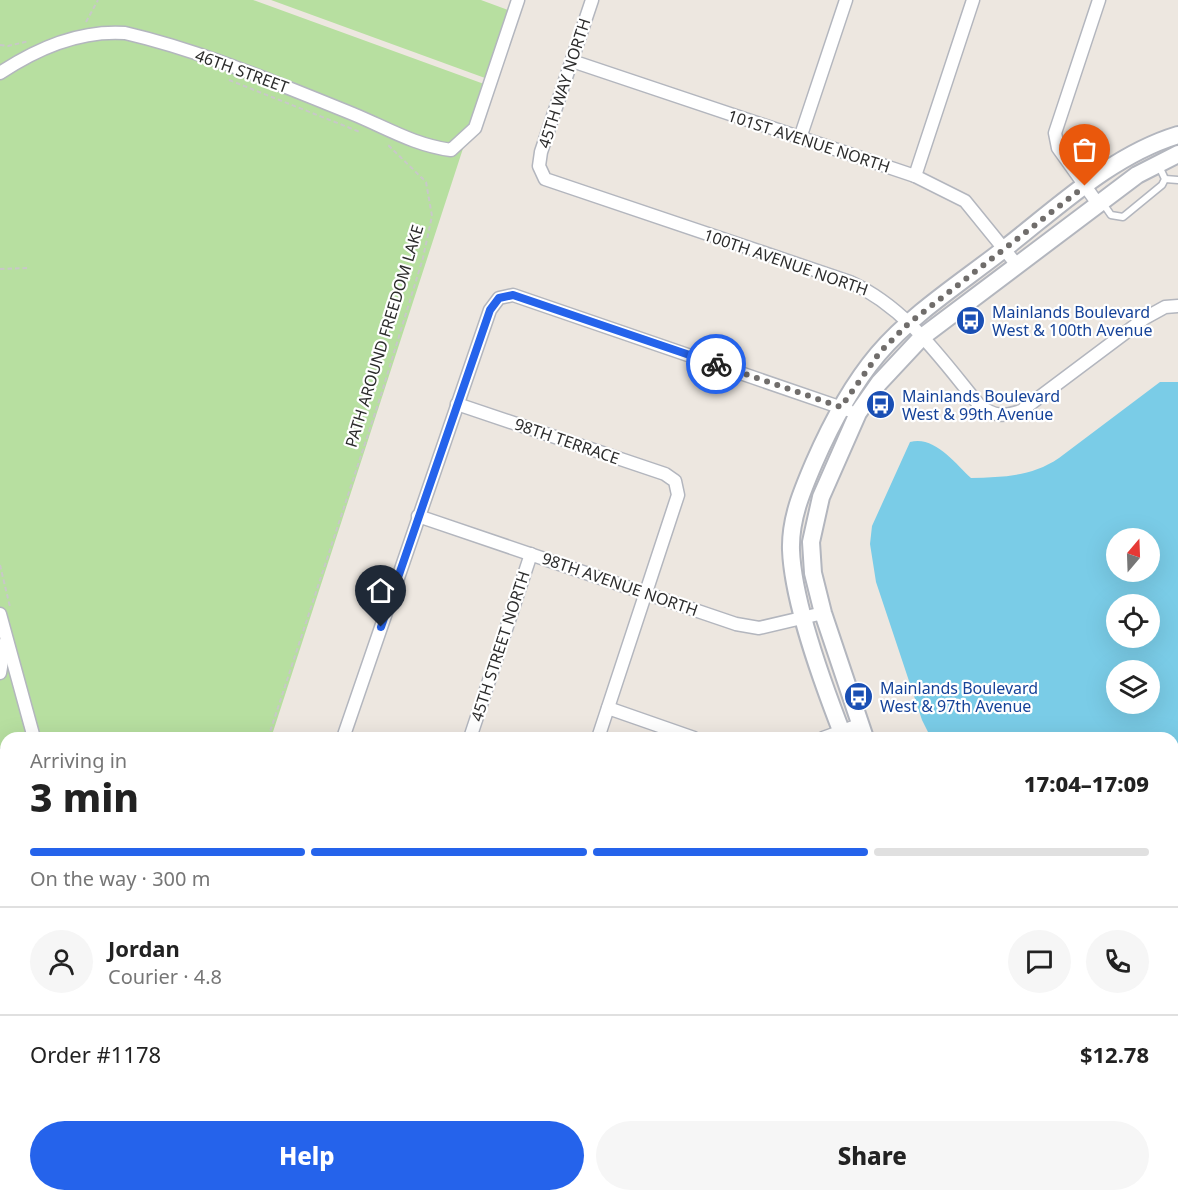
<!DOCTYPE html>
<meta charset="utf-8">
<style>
body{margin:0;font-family:"Noto Sans",sans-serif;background:#f6f6f6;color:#222;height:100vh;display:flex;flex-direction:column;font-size:22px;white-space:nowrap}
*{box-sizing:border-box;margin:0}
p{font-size:20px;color:#767676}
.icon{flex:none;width:33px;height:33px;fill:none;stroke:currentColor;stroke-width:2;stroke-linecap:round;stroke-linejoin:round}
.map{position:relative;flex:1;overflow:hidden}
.panel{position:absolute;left:0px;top:732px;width:1179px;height:470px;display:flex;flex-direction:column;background:#fff;border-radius:18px 18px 0 0;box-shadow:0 6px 24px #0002}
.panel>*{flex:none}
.needle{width:39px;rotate:19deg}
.buttons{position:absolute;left:1106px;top:528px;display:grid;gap:12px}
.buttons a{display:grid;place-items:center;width:54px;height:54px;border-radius:50%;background:#fff;box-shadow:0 6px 24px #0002;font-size:30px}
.pin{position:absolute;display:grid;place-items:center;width:51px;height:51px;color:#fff;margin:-62px -26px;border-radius:50% 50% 50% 0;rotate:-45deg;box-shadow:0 0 6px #0007}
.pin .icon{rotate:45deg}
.courier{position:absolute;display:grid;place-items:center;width:60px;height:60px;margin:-30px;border:4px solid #2563eb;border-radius:50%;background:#fff;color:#222;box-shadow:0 2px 8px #0007}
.head em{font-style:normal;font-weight:800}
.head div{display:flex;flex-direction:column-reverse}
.head{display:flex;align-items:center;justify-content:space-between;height:102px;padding:0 30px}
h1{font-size:39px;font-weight:800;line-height:45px}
.bar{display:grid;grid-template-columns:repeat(4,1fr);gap:9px 6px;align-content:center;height:72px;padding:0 30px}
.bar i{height:8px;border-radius:4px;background:#e0e0e0}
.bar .current{background:#2563eb}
.bar p{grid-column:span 4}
.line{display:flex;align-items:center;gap:15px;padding:0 30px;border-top:2px solid #e0e0e0}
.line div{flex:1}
.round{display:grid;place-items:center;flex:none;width:63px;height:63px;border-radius:32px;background:#f6f6f6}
.cta{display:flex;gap:12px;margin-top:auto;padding:12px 30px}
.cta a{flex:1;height:69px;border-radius:36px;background:#2563eb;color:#fff;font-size:24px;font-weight:800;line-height:69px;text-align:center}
.cta a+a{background:#f6f6f6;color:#222}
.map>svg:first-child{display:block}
.green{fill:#b7dfa0}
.water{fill:#7acce7;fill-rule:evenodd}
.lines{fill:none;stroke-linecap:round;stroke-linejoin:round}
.lane-casing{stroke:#b3b6be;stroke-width:9}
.street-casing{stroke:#b3b6be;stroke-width:15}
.secondary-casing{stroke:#b3b6be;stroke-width:20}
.highway-casing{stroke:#c8c8c8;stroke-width:24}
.path{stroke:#c8c8c8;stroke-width:2;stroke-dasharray:4.5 3;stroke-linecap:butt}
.lane{stroke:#fff;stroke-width:6}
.street{stroke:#fff;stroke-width:12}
.secondary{stroke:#fff;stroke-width:16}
.highway{stroke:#f49f64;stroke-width:21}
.done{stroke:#706d6b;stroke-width:6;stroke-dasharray:0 10.8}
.route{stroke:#2563eb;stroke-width:8}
.labels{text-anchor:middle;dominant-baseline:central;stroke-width:4.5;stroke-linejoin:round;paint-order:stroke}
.street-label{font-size:16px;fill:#2c2c2c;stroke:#fff}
.transit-label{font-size:16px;fill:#164399;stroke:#fff;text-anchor:start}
</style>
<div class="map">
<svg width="1178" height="1201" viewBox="0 0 1178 1201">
<rect width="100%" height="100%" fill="#ede7e0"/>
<!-- green -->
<g class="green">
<polygon points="0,0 253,0 484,84 271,738 6,738 6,784 0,782"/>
<polygon points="271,0 481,0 508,10 485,78"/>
<polygon points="1173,1154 1178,1156 1178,1201 1013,1201 1026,1196 1173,1196"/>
</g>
<!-- water -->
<path class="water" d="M1160,382H1178V890L1173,891V738H931L922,720L876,582L870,544L872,526L910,442C934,435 955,463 971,478C1003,477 1031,477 1059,458ZM1116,538H1149V572H1116ZM1116,604H1149V638H1116ZM1116,670H1149V704H1116Z"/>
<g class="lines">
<defs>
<g id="lane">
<polyline points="1165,179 1178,180"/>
<polyline points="1102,202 1111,215 1123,217 1162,185 1165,179 1159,166"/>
<polyline points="6,824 1,825 6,854"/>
<polyline points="76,1201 78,1196"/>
<polyline points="100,1201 110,1196"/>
</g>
<g id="street">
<path d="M592,0L541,152L539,166L545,179L850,282C907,308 941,359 980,406C994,416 1004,417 1021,411L1145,318L1165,307L1178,306"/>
<polyline points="572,61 915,176 965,201 1017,265"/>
<path d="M0,73C36,49 80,30 125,33C203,51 278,84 353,114C387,128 414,145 451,150L475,128L518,0"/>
<polyline points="800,138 846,0"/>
<polyline points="915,176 973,0"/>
<polyline points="1098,204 1058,148 1055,133 1099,0"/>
<polyline points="457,404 665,474 675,481 678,495 598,738"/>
<polyline points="418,516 736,624 759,628 823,613"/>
<polyline points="0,614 34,738"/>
<polyline points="0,673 5,643"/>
<polyline points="608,708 694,738"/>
<polyline points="343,738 490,310 499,298 513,295 848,410"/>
<polyline points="470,738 531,554"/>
<polyline points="823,738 859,725"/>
<polyline points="0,755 6,757"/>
<polyline points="1173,954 1178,953"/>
<polyline points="1173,1102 1178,1104"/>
<polyline points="299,1196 301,1201"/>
<polyline points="436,1196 440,1201"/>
<polyline points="189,1201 190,1196"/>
<polyline points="494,1201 537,1198 557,1201"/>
</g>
<g id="secondary">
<path d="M844,738C824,687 793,604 791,550C790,519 802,491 814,463C831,424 851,386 878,354C913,313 962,282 1004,249C1058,207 1112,155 1178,135"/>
<polyline points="865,738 823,613 813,573 811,542 821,497 858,413 879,383 922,337 1137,175 1178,154"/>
<polyline points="905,1196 906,1201"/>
<polyline points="923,1196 924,1201"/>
</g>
<g id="highway">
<polyline points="0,1134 6,1160"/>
<polyline points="14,1196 16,1201"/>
</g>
</defs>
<!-- lane casing -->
<use href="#lane" class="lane-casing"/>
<!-- street casing -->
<use href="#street" class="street-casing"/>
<!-- secondary casing -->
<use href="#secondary" class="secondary-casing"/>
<!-- highway casing -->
<use href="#highway" class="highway-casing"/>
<!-- path -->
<g class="path">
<polyline points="86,22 98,0"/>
<polyline points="0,45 8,46 29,41"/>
<polyline points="229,80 360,132"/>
<polyline points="0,269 29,268"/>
<polyline points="0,565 10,607"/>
<polyline points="268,738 381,395 423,258 432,216 426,182 387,144"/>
</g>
<!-- lane -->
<use href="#lane" class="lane"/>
<!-- street -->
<use href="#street" class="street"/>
<!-- secondary -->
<use href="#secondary" class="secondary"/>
<!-- highway -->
<use href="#highway" class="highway"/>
</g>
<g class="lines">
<!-- done -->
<polyline class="done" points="716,364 841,407 880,352 908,324 1085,186"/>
<!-- route -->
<polyline class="route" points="381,627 490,310 499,298 513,295 716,364"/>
</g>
<!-- icons -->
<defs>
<symbol id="bus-disc" viewBox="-11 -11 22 22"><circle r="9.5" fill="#1a4fb4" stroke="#fff"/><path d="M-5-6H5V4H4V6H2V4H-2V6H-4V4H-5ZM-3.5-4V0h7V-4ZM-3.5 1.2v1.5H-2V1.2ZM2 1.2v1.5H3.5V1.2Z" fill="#fff"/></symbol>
</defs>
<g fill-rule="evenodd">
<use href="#bus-disc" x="954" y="304" width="33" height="33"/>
<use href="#bus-disc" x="864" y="388" width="33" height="33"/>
<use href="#bus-disc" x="842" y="680" width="33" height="33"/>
</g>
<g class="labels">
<!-- street labels -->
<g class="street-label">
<text transform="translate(242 71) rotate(20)">46TH STREET</text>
<text transform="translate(564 83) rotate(-72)">45TH WAY NORTH</text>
<text transform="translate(809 141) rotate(18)">101ST AVENUE NORTH</text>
<text transform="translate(786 262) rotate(19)">100TH AVENUE NORTH</text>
<text transform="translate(384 336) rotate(-73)">PATH AROUND FREEDOM LAKE</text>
<text transform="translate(567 441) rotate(19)">98TH TERRACE</text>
<text transform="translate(620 584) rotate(19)">98TH AVENUE NORTH</text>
<text transform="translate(500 646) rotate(-72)">45TH STREET NORTH</text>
</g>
<!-- transit labels -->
<g class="transit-label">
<text x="992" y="312">Mainlands Boulevard<tspan x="992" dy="18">West &amp; 100th Avenue</tspan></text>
<text x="902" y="396">Mainlands Boulevard<tspan x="902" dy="18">West &amp; 99th Avenue</tspan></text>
<text x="880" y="688">Mainlands Boulevard<tspan x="880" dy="18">West &amp; 97th Avenue</tspan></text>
</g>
</g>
</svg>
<div class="buttons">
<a><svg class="needle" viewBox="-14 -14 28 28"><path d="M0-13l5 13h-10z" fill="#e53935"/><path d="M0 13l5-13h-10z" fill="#767676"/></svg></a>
<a><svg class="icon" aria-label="locate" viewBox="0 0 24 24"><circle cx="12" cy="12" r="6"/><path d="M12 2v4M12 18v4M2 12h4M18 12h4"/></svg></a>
<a><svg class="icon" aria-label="layers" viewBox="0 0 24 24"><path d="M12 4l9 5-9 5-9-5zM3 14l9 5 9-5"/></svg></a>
</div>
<div class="pin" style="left:1085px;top:186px;background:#ea580c"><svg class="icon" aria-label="bag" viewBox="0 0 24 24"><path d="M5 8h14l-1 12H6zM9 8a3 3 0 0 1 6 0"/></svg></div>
<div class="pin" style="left:381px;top:627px;background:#1f2937"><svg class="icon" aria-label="home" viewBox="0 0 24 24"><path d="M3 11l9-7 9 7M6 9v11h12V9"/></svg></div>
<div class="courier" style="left:716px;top:364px"><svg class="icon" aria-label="bike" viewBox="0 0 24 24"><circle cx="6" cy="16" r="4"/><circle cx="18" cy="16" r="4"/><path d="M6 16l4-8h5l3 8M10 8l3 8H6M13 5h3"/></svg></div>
<section class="panel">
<div class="head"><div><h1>3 min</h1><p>Arriving in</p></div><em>17:04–17:09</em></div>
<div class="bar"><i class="current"></i><i class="current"></i><i class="current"></i><i></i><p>On the way · 300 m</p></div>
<div class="line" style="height:108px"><a class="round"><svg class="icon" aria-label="person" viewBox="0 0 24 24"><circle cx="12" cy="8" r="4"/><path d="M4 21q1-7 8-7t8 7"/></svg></a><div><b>Jordan</b><p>Courier · 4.8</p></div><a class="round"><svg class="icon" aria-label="chat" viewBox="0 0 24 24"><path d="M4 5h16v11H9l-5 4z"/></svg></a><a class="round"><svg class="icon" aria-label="phone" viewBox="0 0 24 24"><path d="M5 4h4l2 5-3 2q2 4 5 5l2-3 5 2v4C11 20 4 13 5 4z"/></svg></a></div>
<div class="line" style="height:78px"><div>Order #1178</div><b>$12.78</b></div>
<div class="cta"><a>Help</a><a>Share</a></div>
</section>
</div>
